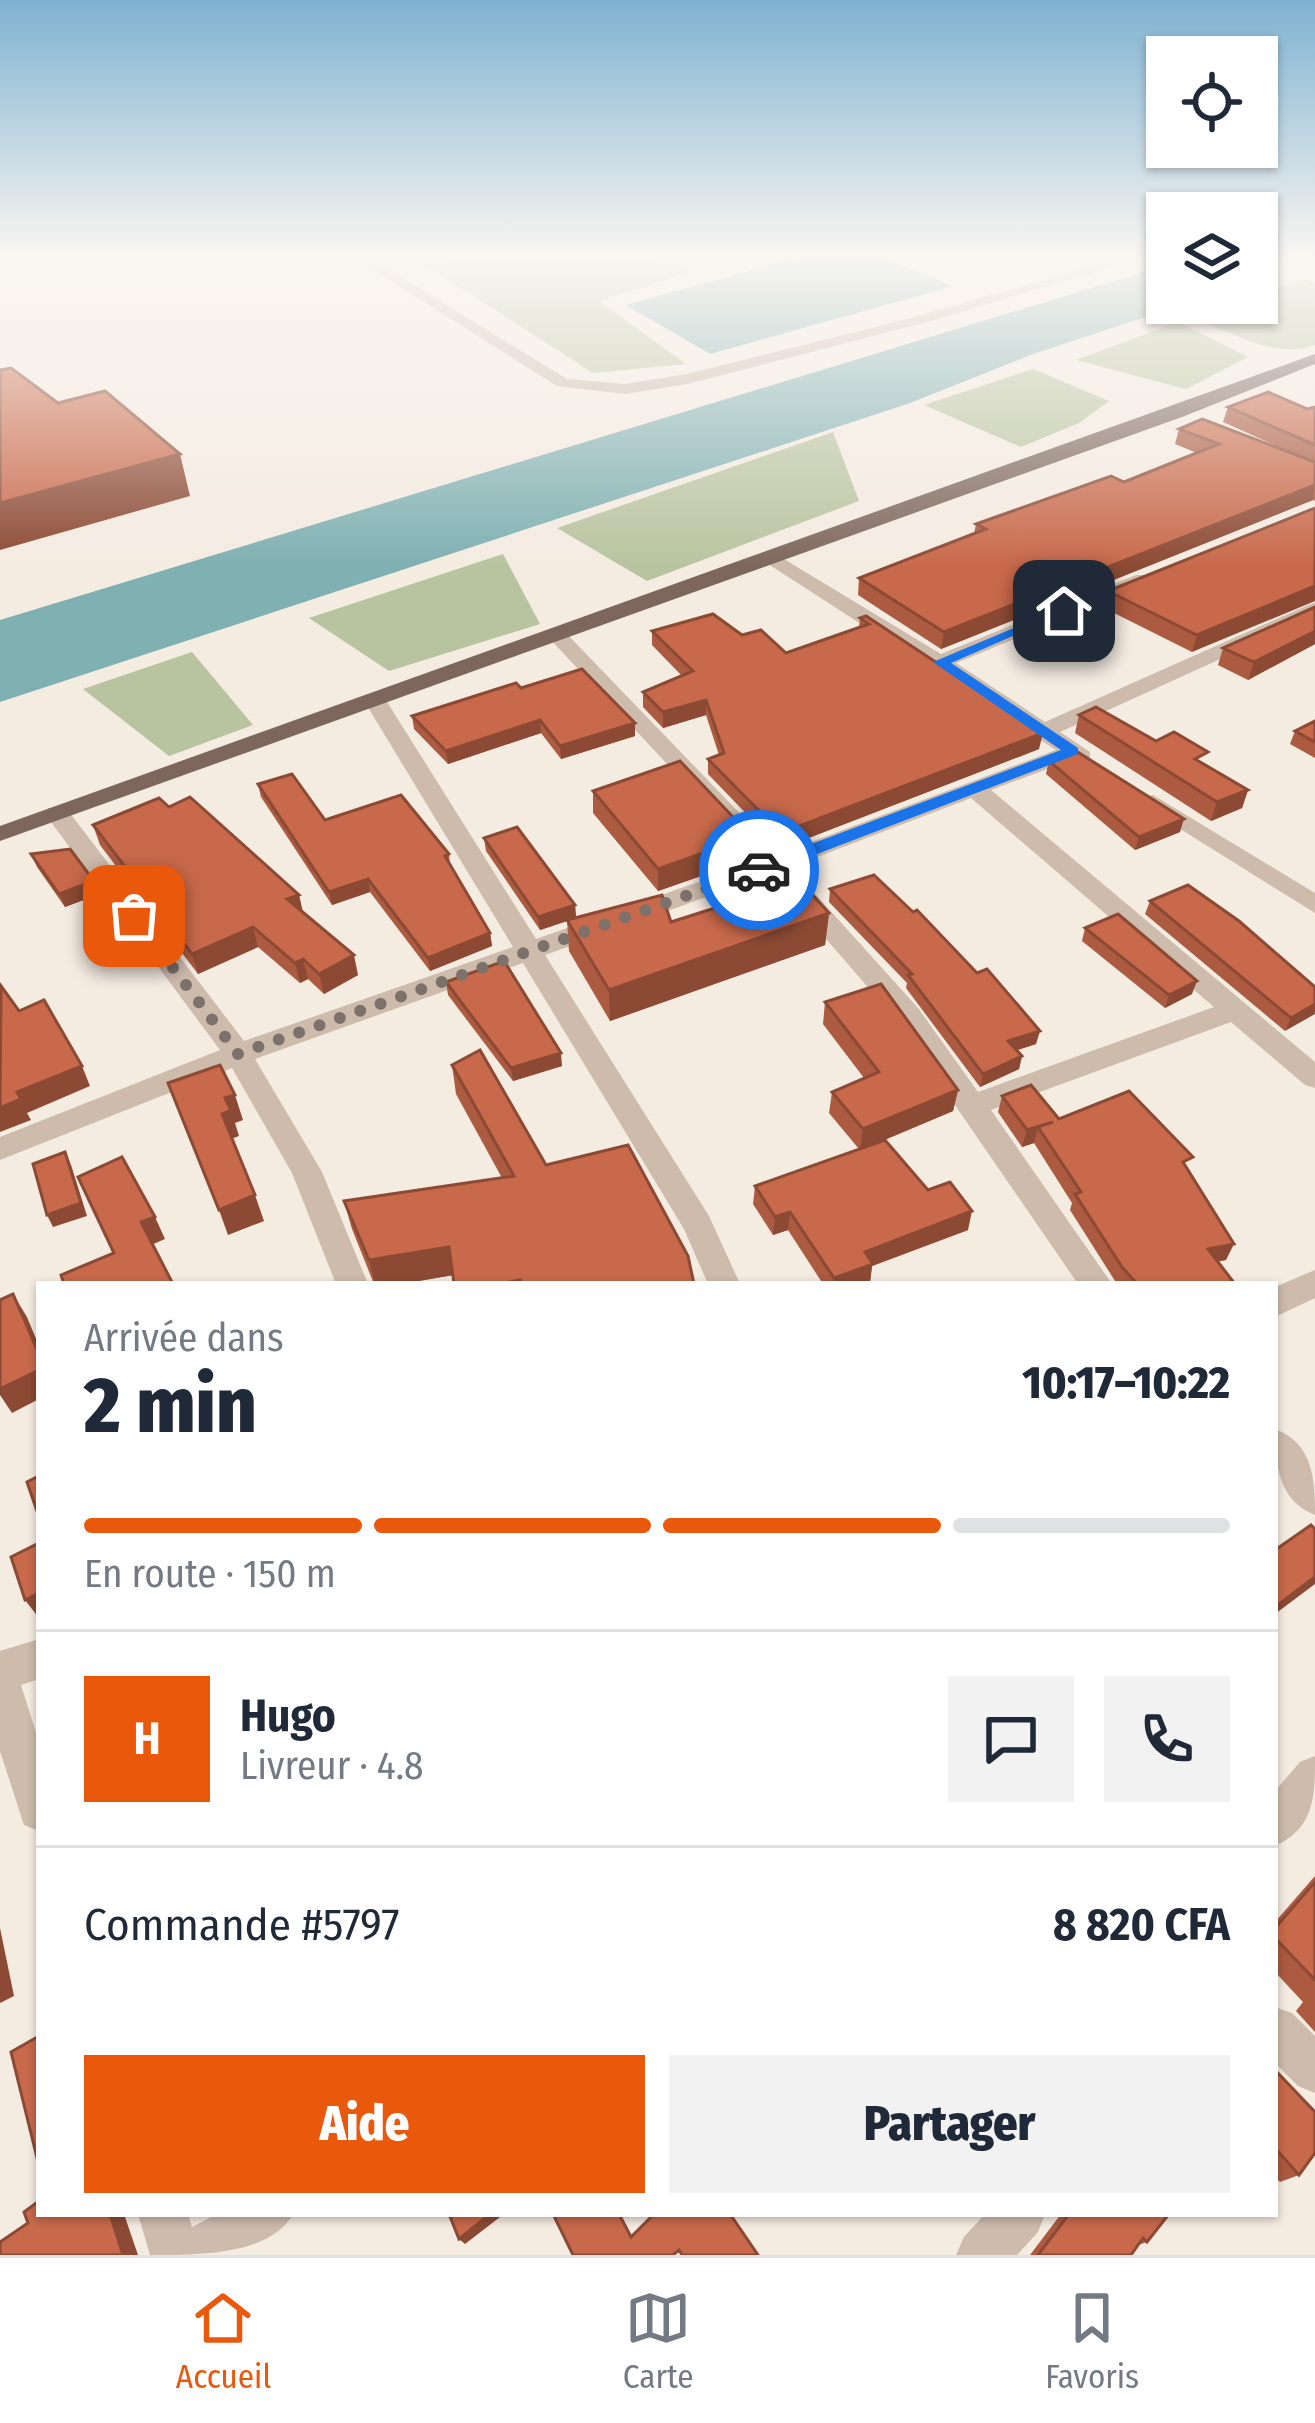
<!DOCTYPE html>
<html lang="fr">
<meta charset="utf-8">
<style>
body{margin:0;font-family:"Fira Sans Condensed",sans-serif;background:#f2f2f3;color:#1f2937;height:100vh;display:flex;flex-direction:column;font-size:45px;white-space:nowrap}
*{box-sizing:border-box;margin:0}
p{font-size:39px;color:#747a83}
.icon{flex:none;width:66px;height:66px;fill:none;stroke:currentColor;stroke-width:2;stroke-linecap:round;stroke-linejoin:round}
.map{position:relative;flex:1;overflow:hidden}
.details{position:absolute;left:36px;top:1281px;width:1242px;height:936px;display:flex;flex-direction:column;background:#fff;border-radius:0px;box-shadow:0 3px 9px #0004}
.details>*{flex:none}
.fabs{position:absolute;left:1146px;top:36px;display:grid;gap:24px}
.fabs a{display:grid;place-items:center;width:132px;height:132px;border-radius:0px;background:#fff;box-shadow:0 3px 9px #0004;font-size:60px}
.pin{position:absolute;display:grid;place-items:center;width:102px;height:102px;color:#fff;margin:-51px;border-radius:24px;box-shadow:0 6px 18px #0006}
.courier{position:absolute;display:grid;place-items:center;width:120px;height:120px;margin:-60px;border:9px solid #1a73e8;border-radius:50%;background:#fff;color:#222;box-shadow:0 3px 15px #0007}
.summary em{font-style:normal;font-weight:800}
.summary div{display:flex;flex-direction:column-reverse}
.summary{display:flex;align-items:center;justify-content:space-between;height:204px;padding:0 48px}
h1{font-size:78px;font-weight:800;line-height:90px}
.bar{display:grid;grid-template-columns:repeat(4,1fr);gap:18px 12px;align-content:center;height:144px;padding:0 48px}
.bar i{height:15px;border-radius:9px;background:#e0e1e3}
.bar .active{background:#ea580c}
.bar p{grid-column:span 4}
.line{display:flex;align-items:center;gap:30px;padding:0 48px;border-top:3px solid #e0e1e3}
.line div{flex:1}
.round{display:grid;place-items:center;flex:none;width:126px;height:126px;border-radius:0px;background:#f2f2f3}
.cta{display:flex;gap:24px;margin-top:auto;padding:24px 48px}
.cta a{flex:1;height:138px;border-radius:0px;background:#ea580c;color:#fff;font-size:48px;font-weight:800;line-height:138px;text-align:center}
.cta a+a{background:#f2f2f3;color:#1f2937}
.tabs{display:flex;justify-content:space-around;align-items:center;height:168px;border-top:3px solid #e0e1e3;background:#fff;font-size:33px;color:#747a83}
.tabs a{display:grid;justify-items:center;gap:6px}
.tabs .active{color:#ea580c}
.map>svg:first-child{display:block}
.green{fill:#b8c4a0}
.water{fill:#7fb0b2}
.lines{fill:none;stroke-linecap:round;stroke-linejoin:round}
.minor{fill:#cdbbac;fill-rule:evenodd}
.major{fill:#7d675c;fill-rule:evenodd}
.wall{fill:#ac5a40}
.shaded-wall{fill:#8c4a34}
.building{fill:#c8694b;stroke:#8c4a34;stroke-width:3}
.route{fill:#1a73e8}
.done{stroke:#7c716b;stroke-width:12;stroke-dasharray:0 21.6}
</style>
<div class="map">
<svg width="1315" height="2255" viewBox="0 0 1315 2255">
<rect width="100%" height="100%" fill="#f4ebe1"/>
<!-- green -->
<g class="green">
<polygon points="466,253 646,253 691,272 599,301 686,364 593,373 421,262"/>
<path d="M1304,279L1315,283V345C1274,360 1230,332 1191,316L1230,303H1257V294Z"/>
<polygon points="1178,322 1248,357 1186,389 1076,360"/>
<polygon points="1033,369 1109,401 1079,423 1021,447 924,405"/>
<polygon points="833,432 859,501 647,581 557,528"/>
<polygon points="503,554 540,624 389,671 309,618"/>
<polygon points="192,652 253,725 169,756 83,689"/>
</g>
<!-- water -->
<g class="water">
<polygon points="813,253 869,253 954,286 710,354 626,305"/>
<polygon points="1167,265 1167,303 1188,303 1033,354 910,403 0,702 0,620"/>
</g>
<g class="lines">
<!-- minor -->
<g class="minor">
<polygon points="346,253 362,253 567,379 625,384 687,374 914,317 1139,253 1159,253 924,323 687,384 625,394 557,386"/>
<path d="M769,550L941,654L1136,575H1150V583L956,663L1045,722L1315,602V616L1060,732L1090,752V762L1071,760L991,790L1315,1062V1088L1305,1085L1231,1022L991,1110L1112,1284H1078L898,1022L770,874L545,955L709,1216L740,1284H708L684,1229L523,963L255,1059L322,1172L368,1284H336L292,1173L232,1068L0,1160V1137L220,1050L48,818V808H66L244,1041L513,947L363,699L366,694H382L536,939L758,861L550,639V631H564L779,854L1056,750L762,560L759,556ZM971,798L1214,1007L978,1092L918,1008L791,867Z"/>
<polygon points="1153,795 1315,893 1315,913 1145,807 1145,797"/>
<polygon points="1315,1270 1315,1298 1275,1317 1275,1287"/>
<path d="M1275,1429C1313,1443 1315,1480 1315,1515C1278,1501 1275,1463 1275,1429Z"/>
<polygon points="39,1639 39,1679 21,1685 39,1742 39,1831 24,1825 0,1751 0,1651"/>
<path d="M1315,1756C1315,1795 1315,1828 1275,1846V1791L1300,1762Z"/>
<polygon points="1275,2007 1292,2013 1315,2036 1315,2093 1298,2086 1275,2063"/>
<path d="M138,2214H188L192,2227L217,2214H293C271,2255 198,2255 150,2255Z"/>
<polygon points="985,2214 1045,2214 1038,2232 1017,2255 956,2255 964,2237"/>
</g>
<!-- major -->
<polygon class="major" points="1315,354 1315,364 1182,417 0,841 0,826"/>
</g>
<!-- wall -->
<g class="wall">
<polygon points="1228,407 1307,409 1315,407 1315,501 1313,500 941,649 858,595 859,578 974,534 976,524 1124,482 1197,453 1175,444 1179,429 1303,458 1223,422"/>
<polygon points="1315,508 1192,652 1104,608 1108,591"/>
<polygon points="1315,607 1315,644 1248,680 1218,665 1223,648"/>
<polygon points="860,618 1039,749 780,849 708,774 708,759 719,755 706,715 663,728 643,707 643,692 682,676 652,645 652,631 742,635 786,653 859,628"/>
<polygon points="521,688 635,723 635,736 561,759 541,733 448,764 414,729 412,716"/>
<polygon points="1079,715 1156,741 1204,764 1248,790 1242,808 1211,821 1075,733"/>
<polygon points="1315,721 1315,758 1290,744 1295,731"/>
<polygon points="1049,761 1180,832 1135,850 1046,774"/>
<polygon points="258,784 325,820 449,854 450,866 490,933 492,946 430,971 370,892 332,905 261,797"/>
<polygon points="593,791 751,836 750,859 658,891 593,813"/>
<polygon points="169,807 299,895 303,912 358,975 324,994 308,979 300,983 258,947 198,974 100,845 93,825"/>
<polygon points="484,838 575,905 576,917 671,922 829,913 825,945 610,1021 569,951 567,921 540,930 486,851"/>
<polygon points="31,854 99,894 65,907 37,867"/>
<polygon points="830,889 1036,1044 1017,1050 1022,1056 1019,1069 980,1087 906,988 907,983 829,902"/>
<polygon points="1150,901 1315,987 1285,1031 1145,914"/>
<polygon points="1085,928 1192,994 1165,1008 1082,941"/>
<polygon points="446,982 562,1066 513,1081 448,995"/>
<polygon points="825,1002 958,1090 953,1111 880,1142 968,1230 872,1266 870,1282 864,1284 823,1284 788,1230 773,1235 753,1204 755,1186 859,1149 829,1113 832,1092 864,1078 823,1024"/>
<polygon points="452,1065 546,1165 453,1275 401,1284 374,1284 352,1229 344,1201 502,1178 456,1094"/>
<polygon points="1002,1096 1188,1169 1226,1260 1217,1261 1235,1284 1117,1284 1070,1210 1072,1203 1034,1143 1022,1147 998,1112"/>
<polygon points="1315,1876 1315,2032 1296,2011 1303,2002 1275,1972 1275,1922"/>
<polygon points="1275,2070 1299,2175 1280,2182 1275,2177"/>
<polygon points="1061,2214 1169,2214 1147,2242 1138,2245 1131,2255 1030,2255"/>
</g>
<!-- shaded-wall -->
<g class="shaded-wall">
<polygon points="180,454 190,496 0,550 0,503"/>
<polygon points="1315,485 1313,500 941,649 944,632"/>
<polygon points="1315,586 1315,601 1192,652 1197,635"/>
<polygon points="1315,631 1315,644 1248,680 1254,662"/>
<polygon points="706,700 706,715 663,728 663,712"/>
<polygon points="540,720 541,733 448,764 446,751"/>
<polygon points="635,723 635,736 561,759 560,746"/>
<polygon points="1043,733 1039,749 780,849 781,833"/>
<polygon points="1248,790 1242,808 1211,821 1217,802"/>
<polygon points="1184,819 1180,832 1135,850 1139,837"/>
<polygon points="751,836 750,859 658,891 658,869"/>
<polygon points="368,879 370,892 332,905 329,892"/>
<polygon points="94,881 99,894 65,907 59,894"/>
<polygon points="299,895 303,915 287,899"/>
<polygon points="575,905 576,918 540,930 538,917"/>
<polygon points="829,913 825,945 610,1021 609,990"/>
<polygon points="253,927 258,947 198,974 192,954"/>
<polygon points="490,933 492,946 430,971 428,958"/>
<polygon points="354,955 358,975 324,994 319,974"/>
<polygon points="303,959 308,979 300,983 295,963"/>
<polygon points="1197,981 1192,994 1165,1008 1169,995"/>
<polygon points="1315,1004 1315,1014 1285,1031 1291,1018"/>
<polygon points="1040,1031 1036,1044 1005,1054 1008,1041"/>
<polygon points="561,1053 562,1066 513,1081 511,1068"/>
<polygon points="1022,1056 1019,1069 980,1087 983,1074"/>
<polygon points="82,1066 90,1086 27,1113 31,1120 0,1132 0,1108 17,1092"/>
<polygon points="958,1090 953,1111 860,1150 863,1129"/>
<polygon points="235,1095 243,1120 235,1123 239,1136 231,1139 222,1114 225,1098"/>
<polygon points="1053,1122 1038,1127 1034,1143 1022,1147 1027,1130"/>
<polygon points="65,1152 71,1165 87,1216 53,1227 47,1215"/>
<polygon points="255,1195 264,1221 228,1235 219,1210"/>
<polygon points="972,1211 968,1230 872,1266 870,1282 864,1284 833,1284 834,1278 865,1252"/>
<polygon points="790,1212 788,1230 773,1235 775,1217"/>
<polygon points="155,1217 165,1239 151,1245 141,1222"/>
<polygon points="1234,1244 1226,1260 1200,1265 1208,1249"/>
<polygon points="449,1247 454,1275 401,1284 375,1284 369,1260"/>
<polygon points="13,1294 27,1317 39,1346 39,1354"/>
<polygon points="39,1370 39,1399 12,1413 0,1395 0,1389"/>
<polygon points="1315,1577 1315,1584 1275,1614 1275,1607"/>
<polygon points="39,1593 39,1618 25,1600"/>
<polygon points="0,1928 14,1996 0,2003"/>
<polygon points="110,2214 124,2214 138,2255 123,2255"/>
<polygon points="490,2214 504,2214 465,2244 459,2239"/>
</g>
<!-- building -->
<g class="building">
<polygon points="11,368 58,403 105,391 180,454 0,503 0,370"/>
<polygon points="1268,392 1307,409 1315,407 1315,445 1228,407"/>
<polygon points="1202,419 1315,462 1315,485 944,632 859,578 986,529 976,524 1111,476 1124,482 1219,444 1179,429"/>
<polygon points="1315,508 1315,586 1197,635 1108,591"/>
<polygon points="1315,607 1315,631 1254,662 1223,648"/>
<polygon points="713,614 742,635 761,630 786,653 869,624 860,618 866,616 1043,733 781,833 708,759 724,753 706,700 663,712 643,692 693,671 652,631"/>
<polygon points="582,669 635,723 560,746 540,720 446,751 412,716 516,683 521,688"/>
<polygon points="1096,707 1156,741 1174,732 1208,752 1195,759 1248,790 1217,802 1079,715"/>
<polygon points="1315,721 1315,742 1295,731"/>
<polygon points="1076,751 1184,819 1139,837 1049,761"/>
<polygon points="680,761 751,836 658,869 593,791"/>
<polygon points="292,774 325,820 401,795 449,854 445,856 490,933 428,958 368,879 329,892 258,784"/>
<polygon points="190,797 299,895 287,899 354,955 319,974 303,959 295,963 253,927 192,954 93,825 159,798 169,807"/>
<polygon points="517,827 575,905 538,917 484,838"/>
<polygon points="70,849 94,881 59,894 31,854"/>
<polygon points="874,875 913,912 917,910 977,973 987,969 1040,1031 1008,1041 1022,1056 983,1074 908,975 912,974 830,889"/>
<polygon points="800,881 829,913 609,990 567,920 662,895 671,922"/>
<polygon points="1188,885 1239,921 1315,987 1315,1004 1291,1018 1150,901"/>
<polygon points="1118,914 1197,981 1169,995 1085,928"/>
<polygon points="504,961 561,1053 511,1068 446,982"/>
<polygon points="881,984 958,1090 863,1129 832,1092 879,1072 825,1002"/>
<polygon points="1,986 19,1011 44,1000 82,1066 17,1092 21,1099 0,1108"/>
<polygon points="480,1050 546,1165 628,1145 688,1256 694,1284 520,1284 520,1280 499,1284 454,1284 449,1247 369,1260 344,1201 514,1176 452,1065"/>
<polygon points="220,1065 235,1095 225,1098 231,1110 222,1114 255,1195 219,1210 168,1083"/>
<polygon points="1031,1085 1059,1119 1129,1091 1193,1157 1183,1162 1234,1244 1208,1249 1235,1284 1137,1284 1122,1267 1075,1194 1081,1192 1038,1127 1053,1122 1027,1130 1002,1096"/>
<polygon points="885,1140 928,1190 950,1182 972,1211 865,1252 873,1264 834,1278 790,1212 775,1217 755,1186"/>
<polygon points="65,1152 81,1203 47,1215 33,1164"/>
<polygon points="122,1157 155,1217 141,1222 173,1284 64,1284 61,1275 114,1253 78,1177"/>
<polygon points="13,1294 39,1354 39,1370 0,1389 0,1300"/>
<polygon points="39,1476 39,1517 27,1482"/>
<polygon points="1311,1525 1315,1529 1315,1577 1275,1607 1275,1550"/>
<polygon points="39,1543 39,1593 25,1600 11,1557"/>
<polygon points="1315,1882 1315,1980 1275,1938 1275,1928"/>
<polygon points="39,2036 39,2166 11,2052"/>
<polygon points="1275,2070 1315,2112 1315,2153 1299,2175 1275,2148"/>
<polygon points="39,2201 39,2214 110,2214 123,2255 0,2255 0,2242 28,2223 24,2212"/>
<polygon points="449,2214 490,2214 459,2239"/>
<polygon points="553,2214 619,2214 631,2237 654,2214 730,2214 758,2255 682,2255 679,2250 673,2255 573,2255"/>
<polygon points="1069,2214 1169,2214 1147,2242 1143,2238 1131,2255 1038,2255"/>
</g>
<!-- sky -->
<linearGradient id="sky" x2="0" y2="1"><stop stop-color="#7eb2d2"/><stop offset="0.45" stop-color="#faf6f2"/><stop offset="1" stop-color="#faf6f2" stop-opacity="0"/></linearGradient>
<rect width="1315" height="568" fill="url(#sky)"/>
<!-- route -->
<polygon class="route" points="1059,609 1070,611 951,663 1078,748 1078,754 765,874 753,874 753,866 1061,750 933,662"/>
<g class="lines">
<!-- done -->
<polyline class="done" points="134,916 238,1054 759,870"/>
</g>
</svg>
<div class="fabs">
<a><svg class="icon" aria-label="locate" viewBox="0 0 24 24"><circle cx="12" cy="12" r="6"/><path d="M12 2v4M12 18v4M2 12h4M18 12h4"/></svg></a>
<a><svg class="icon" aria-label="layers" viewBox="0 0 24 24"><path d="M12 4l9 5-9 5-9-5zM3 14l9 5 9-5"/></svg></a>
</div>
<div class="pin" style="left:134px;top:916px;background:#ea580c"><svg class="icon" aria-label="bag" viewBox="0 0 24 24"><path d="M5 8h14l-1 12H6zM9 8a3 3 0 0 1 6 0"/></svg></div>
<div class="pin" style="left:1064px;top:611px;background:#1f2937"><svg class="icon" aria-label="home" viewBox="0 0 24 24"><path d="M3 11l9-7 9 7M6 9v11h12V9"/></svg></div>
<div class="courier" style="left:759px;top:870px"><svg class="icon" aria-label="car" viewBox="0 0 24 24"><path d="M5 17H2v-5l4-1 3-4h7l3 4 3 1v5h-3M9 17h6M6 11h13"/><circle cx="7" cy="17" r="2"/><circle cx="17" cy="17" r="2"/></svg></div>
<section class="details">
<div class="summary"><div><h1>2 min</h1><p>Arrivée dans</p></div><em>10:17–10:22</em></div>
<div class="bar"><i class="active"></i><i class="active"></i><i class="active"></i><i></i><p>En route · 150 m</p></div>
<div class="line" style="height:216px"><b class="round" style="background:#ea580c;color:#fff">H</b><div><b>Hugo</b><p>Livreur · 4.8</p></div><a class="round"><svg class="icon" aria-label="chat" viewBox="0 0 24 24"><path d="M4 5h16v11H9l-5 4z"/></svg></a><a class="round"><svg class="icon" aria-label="phone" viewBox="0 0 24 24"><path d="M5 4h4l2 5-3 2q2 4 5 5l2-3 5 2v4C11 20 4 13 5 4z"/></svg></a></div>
<div class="line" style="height:156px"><div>Commande #5797</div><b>8 820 CFA</b></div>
<div class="cta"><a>Aide</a><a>Partager</a></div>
</section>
</div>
<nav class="tabs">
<a class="active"><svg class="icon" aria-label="home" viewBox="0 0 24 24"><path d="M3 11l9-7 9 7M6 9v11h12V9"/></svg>Accueil</a>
<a><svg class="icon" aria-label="map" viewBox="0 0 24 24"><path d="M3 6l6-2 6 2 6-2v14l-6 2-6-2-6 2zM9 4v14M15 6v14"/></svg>Carte</a>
<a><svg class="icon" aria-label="saved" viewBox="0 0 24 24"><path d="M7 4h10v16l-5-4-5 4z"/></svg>Favoris</a>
</nav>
